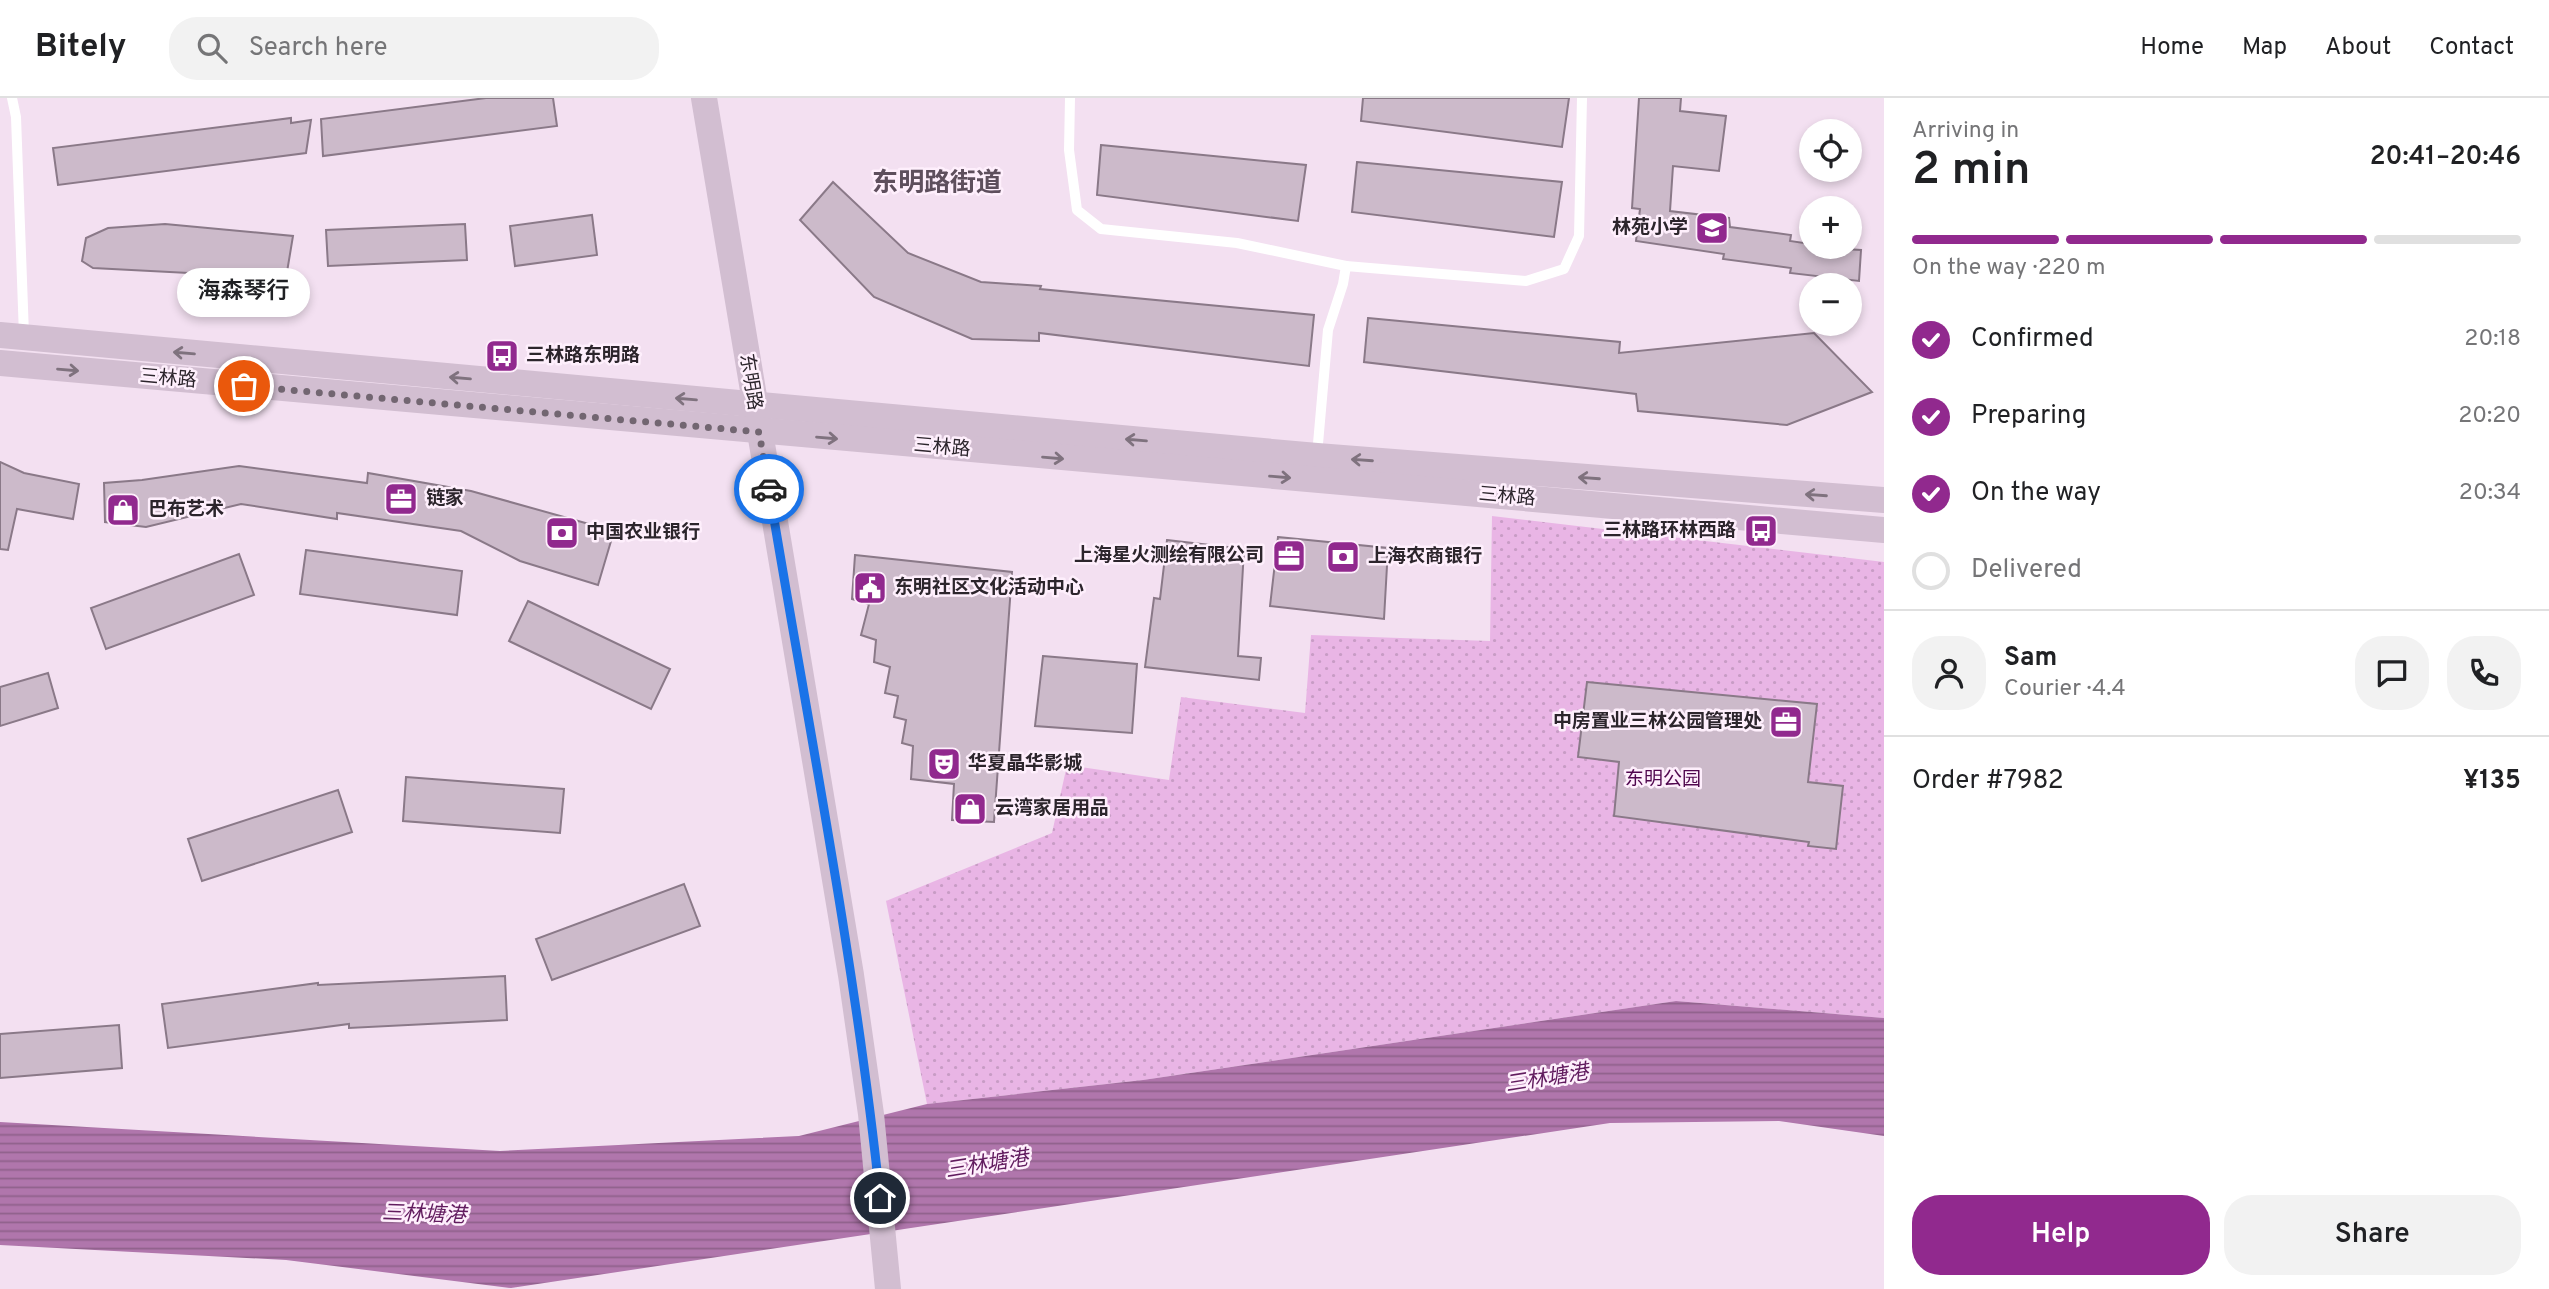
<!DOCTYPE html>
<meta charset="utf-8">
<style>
body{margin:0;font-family:Overpass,"Noto Sans SC",sans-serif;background:#f2f2f2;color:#202124;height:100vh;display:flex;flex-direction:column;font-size:26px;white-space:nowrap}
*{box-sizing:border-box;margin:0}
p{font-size:23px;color:#757577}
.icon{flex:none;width:38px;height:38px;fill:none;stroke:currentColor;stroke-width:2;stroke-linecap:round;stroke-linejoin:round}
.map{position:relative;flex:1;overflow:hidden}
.details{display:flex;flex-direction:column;background:#fff;width:665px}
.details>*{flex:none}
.tools{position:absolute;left:1799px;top:21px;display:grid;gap:14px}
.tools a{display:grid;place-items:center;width:63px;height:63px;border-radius:50%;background:#fff;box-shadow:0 4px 10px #0003;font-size:35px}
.pin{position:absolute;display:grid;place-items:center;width:60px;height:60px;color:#fff;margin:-30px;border:4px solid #fff;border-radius:50%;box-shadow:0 2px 7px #0007}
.courier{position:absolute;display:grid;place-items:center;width:70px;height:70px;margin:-35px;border:5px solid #1a73e8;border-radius:50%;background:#fff;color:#222;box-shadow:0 2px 9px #0007}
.bubble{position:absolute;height:49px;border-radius:24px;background:#fff;box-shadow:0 4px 10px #0003;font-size:23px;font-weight:600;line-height:49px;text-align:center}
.headline em{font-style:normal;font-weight:600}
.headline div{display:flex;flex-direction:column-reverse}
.headline{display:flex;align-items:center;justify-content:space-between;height:119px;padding:0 28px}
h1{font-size:46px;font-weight:600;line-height:52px}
.bar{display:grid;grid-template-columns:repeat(4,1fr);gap:10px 7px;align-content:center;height:84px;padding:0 28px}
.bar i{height:9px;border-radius:5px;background:#e0e0e0}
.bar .current{background:#91298e}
.bar p{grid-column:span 4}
.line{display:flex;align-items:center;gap:18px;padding:0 28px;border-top:2px solid #e0e0e0}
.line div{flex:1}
.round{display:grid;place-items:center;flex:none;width:74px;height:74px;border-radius:28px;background:#f2f2f2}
ol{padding:0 28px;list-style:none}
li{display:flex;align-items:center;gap:21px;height:77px}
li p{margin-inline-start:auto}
li .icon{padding:7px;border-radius:50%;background:#91298e;color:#fff;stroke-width:4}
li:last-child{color:#757577}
li i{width:38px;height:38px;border:4px solid #e0e0e0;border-radius:50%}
.action{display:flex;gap:14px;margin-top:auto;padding:14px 28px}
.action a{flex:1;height:80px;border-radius:28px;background:#91298e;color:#fff;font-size:28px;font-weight:600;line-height:80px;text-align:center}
.action a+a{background:#f2f2f2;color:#202124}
header{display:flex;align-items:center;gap:42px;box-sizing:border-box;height:98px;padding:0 35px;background:#fff;border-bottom:2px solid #e0e0e0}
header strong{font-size:33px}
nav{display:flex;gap:38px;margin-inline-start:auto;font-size:24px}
.search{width:490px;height:63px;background:#f2f2f2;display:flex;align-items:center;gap:18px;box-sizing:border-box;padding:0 24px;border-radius:28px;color:#757577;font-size:26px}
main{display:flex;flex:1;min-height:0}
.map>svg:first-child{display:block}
.park{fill:url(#park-dots)}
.water{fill:url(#water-rules)}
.building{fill:#ccbaca;stroke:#8a7988;stroke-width:2}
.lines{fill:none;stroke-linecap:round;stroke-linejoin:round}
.service{stroke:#fff;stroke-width:10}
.secondary{stroke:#d2bed1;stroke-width:26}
.oneway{stroke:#7f727e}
.done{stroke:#726671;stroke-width:7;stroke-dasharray:0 12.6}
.route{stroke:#1a73e8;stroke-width:9}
.labels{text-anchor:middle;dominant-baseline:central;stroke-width:5;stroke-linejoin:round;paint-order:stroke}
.poi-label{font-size:19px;font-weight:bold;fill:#2c252c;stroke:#feeffc;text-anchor:start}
.street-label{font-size:19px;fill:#2c252c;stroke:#feeffc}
.park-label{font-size:19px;fill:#50064e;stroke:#feeffc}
.water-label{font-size:21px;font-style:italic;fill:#611b5e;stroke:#feeffc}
.district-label{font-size:26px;font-weight:bold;fill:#5e4f5d;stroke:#feeffc}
</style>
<header>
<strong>Bitely</strong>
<div class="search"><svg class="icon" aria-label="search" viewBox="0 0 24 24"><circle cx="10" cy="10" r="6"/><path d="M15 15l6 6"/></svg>Search here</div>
<nav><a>Home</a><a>Map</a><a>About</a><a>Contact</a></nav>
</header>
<main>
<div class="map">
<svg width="1884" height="1191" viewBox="0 0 1884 1191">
<defs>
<pattern id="park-dots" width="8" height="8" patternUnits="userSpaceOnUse" patternTransform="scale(1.75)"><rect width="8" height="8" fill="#e9b5e5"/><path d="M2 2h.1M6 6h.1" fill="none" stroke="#c89cc5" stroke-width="1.8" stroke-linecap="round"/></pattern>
<pattern id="water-rules" width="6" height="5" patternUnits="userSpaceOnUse" patternTransform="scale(1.75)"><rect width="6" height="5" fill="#b076ac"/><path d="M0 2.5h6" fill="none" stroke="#8f618c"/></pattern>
</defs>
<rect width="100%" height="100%" fill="#f3e0f1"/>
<!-- park -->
<polygon class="park" points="1492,418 1884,464 1884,920 1676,903 1143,982 927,1006 886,803 1052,735 1067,667 1169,682 1181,599 1305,615 1311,537 1490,543"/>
<!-- water -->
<polygon class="water" points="1676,903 1884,920 1884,1038 1779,1023 1610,1025 511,1190 286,1162 0,1147 0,1024 500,1053 799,1038 927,1006 1143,982"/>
<!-- building -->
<g class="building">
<polygon points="486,0 553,0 557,28 323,58 321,21"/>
<polygon points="1363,0 1569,0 1562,49 1361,23"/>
<polygon points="1639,0 1681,0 1680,13 1726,18 1719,73 1673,68 1670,113 1729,120 1730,129 1791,137 1790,143 1811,146 1811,149 1861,152 1859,183 1790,175 1791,170 1723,161 1724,156 1636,143 1640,111 1632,110"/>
<polygon points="291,20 291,25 311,22 306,55 58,87 53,50"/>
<polygon points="1101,47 1306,67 1298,123 1097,97"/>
<polygon points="1357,64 1562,84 1554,139 1352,114"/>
<polygon points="833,84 908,155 981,184 1041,188 1040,191 1314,217 1309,268 1039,235 1039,243 972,241 874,199 800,122"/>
<polygon points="592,117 597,157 515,168 510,128"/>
<polygon points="165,126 293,138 286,180 93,170 82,163 86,140 108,130"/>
<polygon points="465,126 467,162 328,168 326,132"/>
<polygon points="1368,220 1620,244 1619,255 1814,235 1872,294 1787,327 1638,313 1636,296 1364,264"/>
<polygon points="0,364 24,375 79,386 73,421 17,411 8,452 0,451"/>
<polygon points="239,368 367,385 368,375 471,393 614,433 598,487 520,463 461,433 337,415 337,421 241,406 146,429 105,424 104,385 142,382"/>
<polygon points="1278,439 1388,450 1384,521 1270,508"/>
<polygon points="1167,442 1244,451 1238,558 1261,560 1259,582 1145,569 1154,500 1160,501"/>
<polygon points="306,452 462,473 457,517 300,496"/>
<polygon points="239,456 254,497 106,551 91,510"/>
<polygon points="855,457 1012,474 994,724 952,722 954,686 911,681 913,648 902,645 906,622 894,619 898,598 885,595 890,569 874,564 876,542 861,537 869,506 852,501"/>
<polygon points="528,503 670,571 651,611 509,543"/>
<polygon points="1043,558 1137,566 1132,635 1035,628"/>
<polygon points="48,575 58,610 0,628 0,589"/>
<polygon points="1587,584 1817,606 1808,684 1843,688 1836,751 1808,748 1809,744 1614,718 1619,664 1578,659"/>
<polygon points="406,679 564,691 560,735 403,723"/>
<polygon points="338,692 352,734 202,783 188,741"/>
<polygon points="684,786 700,828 552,882 536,841"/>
<polygon points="505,878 507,922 349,930 349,926 168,950 162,906 318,885 318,887"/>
<polygon points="119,927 122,970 0,980 0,936"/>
</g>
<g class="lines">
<!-- service -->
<g class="service">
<polyline points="12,0 16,19 24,237"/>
<polyline points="1070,0 1069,52 1077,112 1101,131 1237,145 1346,168"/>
<polyline points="1317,357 1328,232 1343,186 1346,168 1526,183 1564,171 1579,138 1582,0"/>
</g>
<!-- secondary -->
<g class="secondary">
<polyline points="704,0 851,877 871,1016 888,1191"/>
<polyline points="0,237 1317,358 1884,402"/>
<polyline points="0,265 1884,432"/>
</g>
</g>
<!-- one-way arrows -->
<defs><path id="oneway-shaft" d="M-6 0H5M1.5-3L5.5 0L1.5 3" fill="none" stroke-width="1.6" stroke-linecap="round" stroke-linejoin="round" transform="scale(1.75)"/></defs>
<g class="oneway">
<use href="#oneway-shaft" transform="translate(184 255) rotate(-175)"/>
<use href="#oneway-shaft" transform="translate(68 272) rotate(5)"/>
<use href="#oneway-shaft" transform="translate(460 280) rotate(-175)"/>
<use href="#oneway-shaft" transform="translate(686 301) rotate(-175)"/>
<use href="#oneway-shaft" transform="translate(827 340) rotate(5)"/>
<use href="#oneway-shaft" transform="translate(1136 342) rotate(-175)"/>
<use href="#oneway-shaft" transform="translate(1053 360) rotate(5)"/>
<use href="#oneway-shaft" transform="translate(1362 362) rotate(-176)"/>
<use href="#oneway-shaft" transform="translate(1280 379) rotate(5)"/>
<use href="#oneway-shaft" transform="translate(1589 380) rotate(-176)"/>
<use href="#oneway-shaft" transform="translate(1816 397) rotate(-176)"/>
</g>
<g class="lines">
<!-- done -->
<polyline class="done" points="244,288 759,334 769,391"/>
<!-- route -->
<path class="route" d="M769,391C808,627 855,862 880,1100"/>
</g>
<!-- icons -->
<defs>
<symbol id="school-square" viewBox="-11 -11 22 22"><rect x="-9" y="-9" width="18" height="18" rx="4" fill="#91298e" stroke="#feeffc"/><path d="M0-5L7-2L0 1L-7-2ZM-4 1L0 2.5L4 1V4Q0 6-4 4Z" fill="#fff"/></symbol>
<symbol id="bus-square" viewBox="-11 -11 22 22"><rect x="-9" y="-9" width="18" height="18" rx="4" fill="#91298e" stroke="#feeffc"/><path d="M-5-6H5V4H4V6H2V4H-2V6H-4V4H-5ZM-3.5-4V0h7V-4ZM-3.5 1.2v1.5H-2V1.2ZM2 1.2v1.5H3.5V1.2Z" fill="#fff"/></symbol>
<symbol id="office-square" viewBox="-11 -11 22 22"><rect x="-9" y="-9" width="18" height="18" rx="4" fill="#91298e" stroke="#feeffc"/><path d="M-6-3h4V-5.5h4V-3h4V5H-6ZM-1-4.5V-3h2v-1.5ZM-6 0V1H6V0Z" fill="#fff"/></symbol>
<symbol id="shop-square" viewBox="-11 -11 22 22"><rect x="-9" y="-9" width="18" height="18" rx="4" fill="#91298e" stroke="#feeffc"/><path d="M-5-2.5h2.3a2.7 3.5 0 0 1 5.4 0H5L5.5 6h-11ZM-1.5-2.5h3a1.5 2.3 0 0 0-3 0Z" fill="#fff"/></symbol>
<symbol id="bank-square" viewBox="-11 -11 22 22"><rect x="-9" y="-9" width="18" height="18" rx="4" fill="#91298e" stroke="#feeffc"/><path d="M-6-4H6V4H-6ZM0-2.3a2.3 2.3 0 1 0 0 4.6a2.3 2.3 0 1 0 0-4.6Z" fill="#fff"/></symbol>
<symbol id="civic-square" viewBox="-11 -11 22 22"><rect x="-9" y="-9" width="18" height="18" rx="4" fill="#91298e" stroke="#feeffc"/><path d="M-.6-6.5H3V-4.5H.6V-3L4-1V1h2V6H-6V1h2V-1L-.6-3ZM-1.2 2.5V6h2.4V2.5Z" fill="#fff"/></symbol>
<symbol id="theatre-square" viewBox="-11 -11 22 22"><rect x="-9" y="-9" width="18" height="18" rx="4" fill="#91298e" stroke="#feeffc"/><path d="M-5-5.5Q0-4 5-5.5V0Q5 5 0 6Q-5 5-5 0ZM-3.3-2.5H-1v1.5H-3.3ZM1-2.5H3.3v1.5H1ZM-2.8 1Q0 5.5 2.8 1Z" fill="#fff"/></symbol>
</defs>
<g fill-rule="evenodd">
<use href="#school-square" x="1693" y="111" width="38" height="38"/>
<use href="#bus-square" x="483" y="239" width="38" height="38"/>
<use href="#office-square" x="382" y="382" width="38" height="38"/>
<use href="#shop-square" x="104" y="393" width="38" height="38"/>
<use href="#bus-square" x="1742" y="414" width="38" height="38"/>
<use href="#bank-square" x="543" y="416" width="38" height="38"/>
<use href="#office-square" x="1270" y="439" width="38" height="38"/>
<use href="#bank-square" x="1324" y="440" width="38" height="38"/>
<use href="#civic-square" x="851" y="471" width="38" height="38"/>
<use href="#office-square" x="1767" y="605" width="38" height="38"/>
<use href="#theatre-square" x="925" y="647" width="38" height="38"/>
<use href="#shop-square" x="951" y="692" width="38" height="38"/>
</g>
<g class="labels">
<!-- poi labels -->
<g class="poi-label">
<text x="1688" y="130" text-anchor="end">林苑小学</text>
<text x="526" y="258">三林路东明路</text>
<text x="426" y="401">链家</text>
<text x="148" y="412">巴布艺术</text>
<text x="1736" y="433" text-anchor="end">三林路环林西路</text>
<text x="586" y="435">中国农业银行</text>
<text x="1264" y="458" text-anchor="end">上海星火测绘有限公司</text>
<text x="1368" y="459">上海农商银行</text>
<text x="894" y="490">东明社区文化活动中心</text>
<text x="1762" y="624" text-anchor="end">中房置业三林公园管理处</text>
<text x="968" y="666">华夏晶华影城</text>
<text x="995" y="711">云湾家居用品</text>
</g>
<!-- street labels -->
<g class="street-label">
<text transform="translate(168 281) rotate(5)">三林路</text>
<text transform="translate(750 284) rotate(81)">东明路</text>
<text transform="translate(942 350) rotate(5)">三林路</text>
<text transform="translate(1507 399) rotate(5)">三林路</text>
</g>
<!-- park labels -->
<g class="park-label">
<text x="1663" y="682">东明公园</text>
</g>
<!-- water labels -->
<g class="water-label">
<text transform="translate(1547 981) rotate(-9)">三林塘港</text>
<text transform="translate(987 1067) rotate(-9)">三林塘港</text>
<text transform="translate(424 1117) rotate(2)">三林塘港</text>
</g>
<!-- district labels -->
<g class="district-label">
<text x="937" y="86">东明路街道</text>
</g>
</g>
</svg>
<div class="tools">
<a><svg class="icon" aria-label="locate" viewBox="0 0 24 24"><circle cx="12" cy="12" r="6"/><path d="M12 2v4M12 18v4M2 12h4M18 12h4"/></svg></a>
<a>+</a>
<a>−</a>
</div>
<div class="pin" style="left:244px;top:288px;background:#ea580c"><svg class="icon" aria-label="bag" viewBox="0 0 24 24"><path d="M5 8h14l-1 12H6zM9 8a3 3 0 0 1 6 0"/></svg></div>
<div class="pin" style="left:880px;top:1100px;background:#1f2937"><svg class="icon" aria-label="home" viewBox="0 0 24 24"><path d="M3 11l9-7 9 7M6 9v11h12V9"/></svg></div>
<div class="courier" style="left:769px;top:391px"><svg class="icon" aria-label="car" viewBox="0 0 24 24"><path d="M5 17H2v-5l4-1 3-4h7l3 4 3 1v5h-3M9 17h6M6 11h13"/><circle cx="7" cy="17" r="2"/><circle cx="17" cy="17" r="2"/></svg></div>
<div class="bubble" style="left:177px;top:170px;width:133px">海森琴行</div>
</div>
<section class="details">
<div class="headline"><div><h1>2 min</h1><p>Arriving in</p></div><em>20:41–20:46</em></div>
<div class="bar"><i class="current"></i><i class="current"></i><i class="current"></i><i></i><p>On the way · 220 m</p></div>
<ol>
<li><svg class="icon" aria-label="check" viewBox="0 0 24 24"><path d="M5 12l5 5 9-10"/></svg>Confirmed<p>20:18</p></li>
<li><svg class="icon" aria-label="check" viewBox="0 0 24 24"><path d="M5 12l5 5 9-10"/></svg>Preparing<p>20:20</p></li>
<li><svg class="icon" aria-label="check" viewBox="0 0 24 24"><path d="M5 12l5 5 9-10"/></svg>On the way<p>20:34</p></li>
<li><i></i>Delivered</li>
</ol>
<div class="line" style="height:126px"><a class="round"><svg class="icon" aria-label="person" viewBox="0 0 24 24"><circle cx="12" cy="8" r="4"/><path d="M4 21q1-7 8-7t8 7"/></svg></a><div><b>Sam</b><p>Courier · 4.4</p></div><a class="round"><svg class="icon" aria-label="chat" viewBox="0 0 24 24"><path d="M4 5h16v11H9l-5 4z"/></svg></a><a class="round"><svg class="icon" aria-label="phone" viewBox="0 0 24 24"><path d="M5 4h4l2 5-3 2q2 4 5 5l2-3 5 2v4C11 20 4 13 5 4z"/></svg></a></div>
<div class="line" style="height:91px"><div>Order #7982</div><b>¥135</b></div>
<div class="action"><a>Help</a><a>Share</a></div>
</section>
</main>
